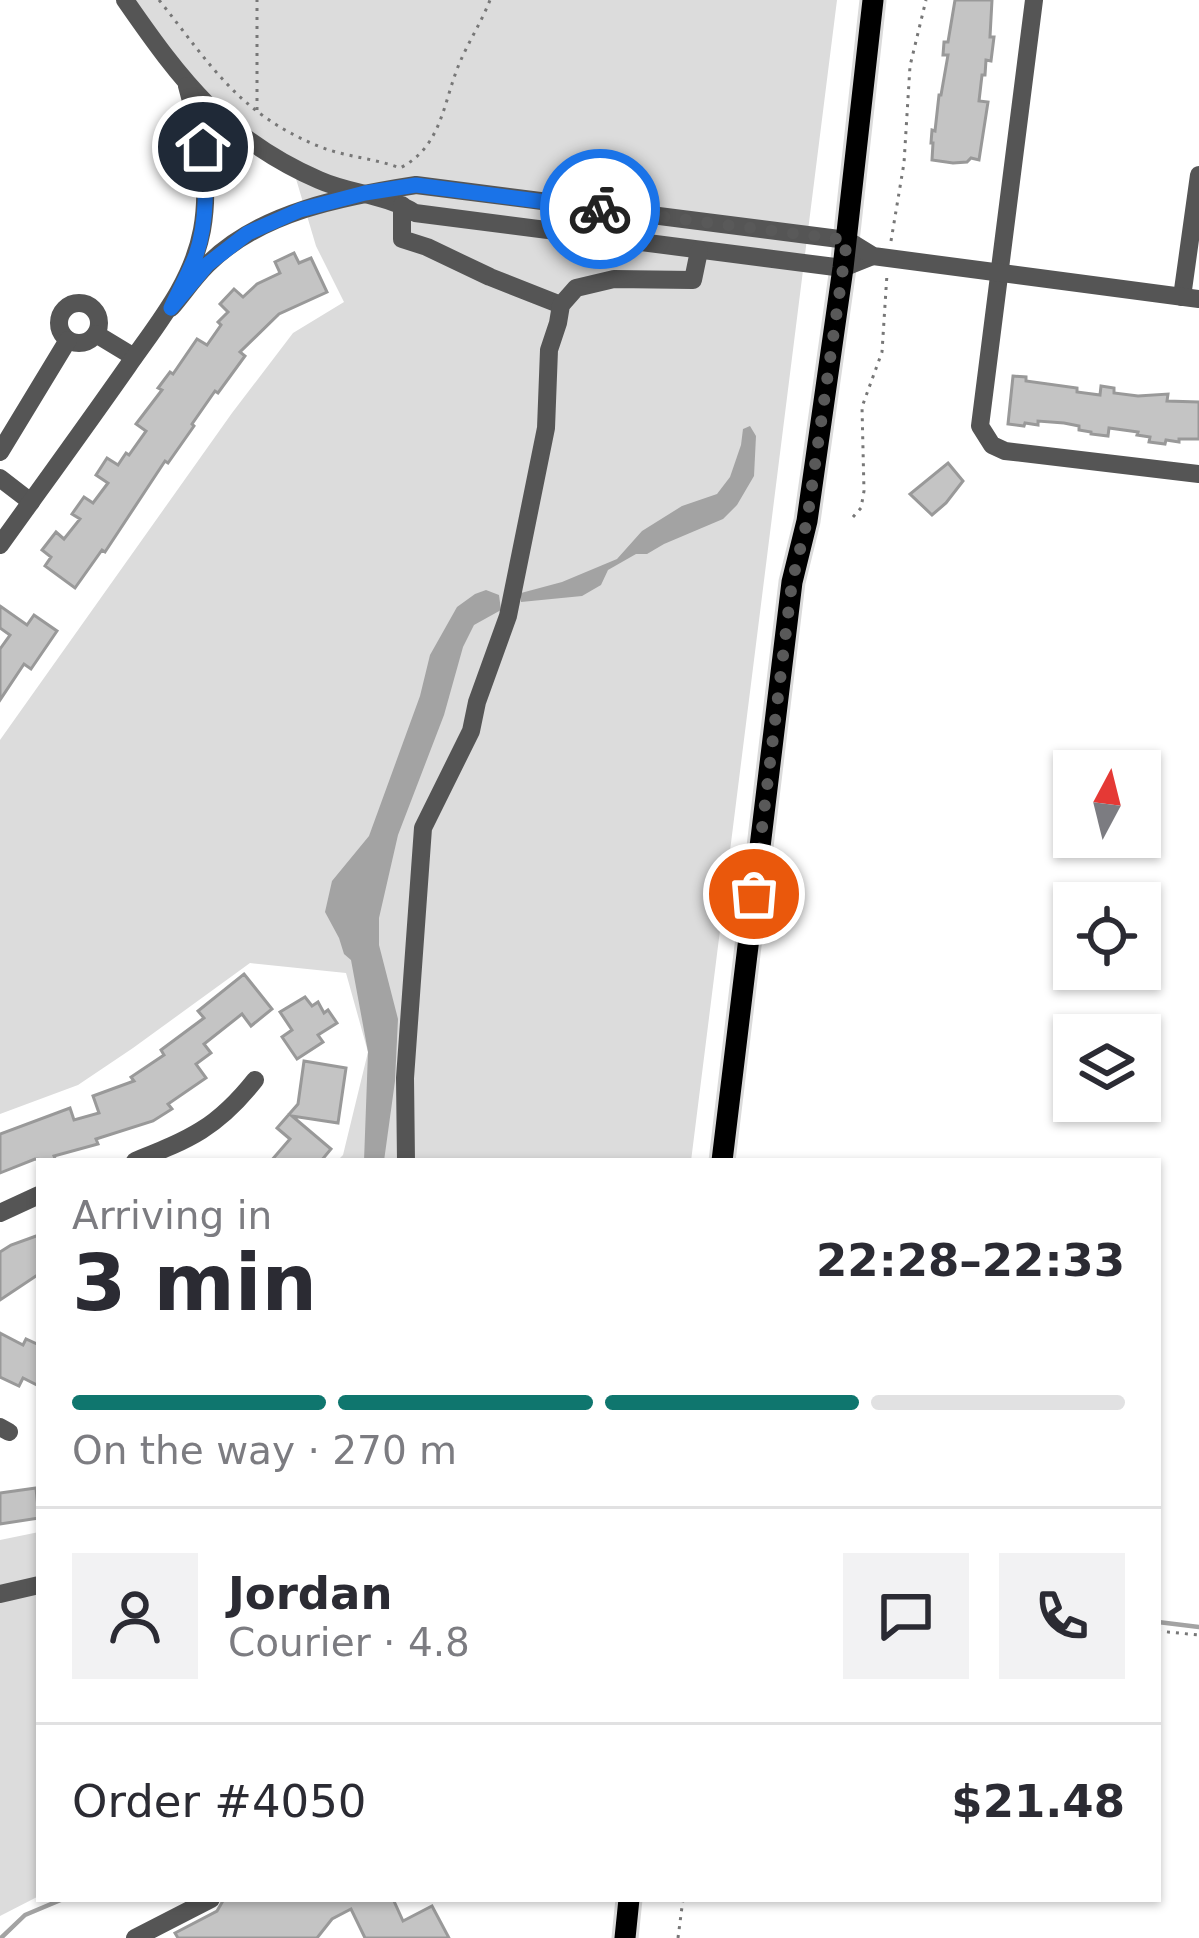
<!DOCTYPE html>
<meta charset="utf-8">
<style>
body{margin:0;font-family:"DejaVu Sans",sans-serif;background:#f2f2f3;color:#2b2b33;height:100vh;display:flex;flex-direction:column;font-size:45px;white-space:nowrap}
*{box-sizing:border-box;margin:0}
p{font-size:39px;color:#7c7c81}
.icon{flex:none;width:66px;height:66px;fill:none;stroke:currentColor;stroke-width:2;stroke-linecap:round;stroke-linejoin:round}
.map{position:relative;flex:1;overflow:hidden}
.sheet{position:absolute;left:36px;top:1158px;width:1125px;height:744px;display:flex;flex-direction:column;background:#fff;border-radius:0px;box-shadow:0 3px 9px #0004}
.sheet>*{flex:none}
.needle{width:78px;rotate:7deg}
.fabs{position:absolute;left:1053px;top:750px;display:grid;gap:24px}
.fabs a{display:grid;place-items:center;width:108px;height:108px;border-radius:0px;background:#fff;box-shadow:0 3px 9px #0004;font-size:60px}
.pin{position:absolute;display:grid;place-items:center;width:102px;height:102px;color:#fff;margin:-51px;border:6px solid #fff;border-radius:50%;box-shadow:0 3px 12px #0007}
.courier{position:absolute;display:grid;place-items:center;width:120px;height:120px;margin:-60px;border:9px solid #1a73e8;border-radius:50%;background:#fff;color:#222;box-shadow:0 3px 15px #0007}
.overview em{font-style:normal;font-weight:600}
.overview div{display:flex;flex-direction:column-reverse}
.overview{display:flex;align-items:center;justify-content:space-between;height:204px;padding:0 36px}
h1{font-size:78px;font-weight:600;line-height:90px}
.bar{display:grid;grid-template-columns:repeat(4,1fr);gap:18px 12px;align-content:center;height:144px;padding:0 36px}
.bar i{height:15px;border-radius:9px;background:#e1e1e2}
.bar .current{background:#0f766e}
.bar p{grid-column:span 4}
.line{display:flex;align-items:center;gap:30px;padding:0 36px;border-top:3px solid #e1e1e2}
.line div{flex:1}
.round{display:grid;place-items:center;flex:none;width:126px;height:126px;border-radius:0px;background:#f2f2f3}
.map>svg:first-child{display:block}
.green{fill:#dcdcdc}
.water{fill:#a3a3a3}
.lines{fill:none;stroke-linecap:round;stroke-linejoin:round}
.stream{stroke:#a3a3a3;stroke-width:4.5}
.building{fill:#c4c4c4;stroke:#999;stroke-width:3}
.major-casing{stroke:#dbdbdb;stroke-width:27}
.path{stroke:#777;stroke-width:3;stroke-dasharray:3 6;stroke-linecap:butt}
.minor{stroke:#555;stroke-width:18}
.major{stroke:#000;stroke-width:21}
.done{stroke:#595959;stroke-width:12;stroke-dasharray:0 21.6}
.route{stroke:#1a73e8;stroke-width:15}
</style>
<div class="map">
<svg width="1199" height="1938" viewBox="0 0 1199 1938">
<rect width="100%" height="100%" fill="#fff"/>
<!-- green -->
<g class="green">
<polygon points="130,0 837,0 691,1161 337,1161 343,1155 368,1052 346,973 250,963 133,1048 78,1085 0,1114 0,740 232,413 293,333 344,302 316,246 291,162 238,133"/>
<polygon points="39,1532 39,1896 0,1916 0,1540"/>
</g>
<!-- water -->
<g class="water">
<polygon points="750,426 756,436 754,476 737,505 723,519 664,544 647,554 636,554 608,570 601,585 582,596 521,602 521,593 562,582 617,559 642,531 682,506 717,494 730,477 741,445 743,429"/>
<polygon points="486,590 499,595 501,610 474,625 463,647 444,715 398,835 379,918 379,945 398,1019 395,1081 384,1161 364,1161 368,1052 351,960 344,954 339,938 325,912 332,881 369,836 420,696 430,655 457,607 475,594"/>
</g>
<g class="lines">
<!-- stream -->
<g class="stream">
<polyline points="1158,1622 1199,1627"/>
<polyline points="1,1938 25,1915 63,1899"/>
</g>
</g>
<!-- building -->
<g class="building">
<polygon points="955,0 992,0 990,37 994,37 991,61 986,60 985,75 982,75 979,101 988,102 979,160 971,158 967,162 953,163 932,160 933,143 931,143 932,130 935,131 939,95 941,95 948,55 943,55 944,42 948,42"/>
<polygon points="294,253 299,263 311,258 327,292 279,314 240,352 245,356 218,393 215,391 192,424 194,426 168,463 165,461 105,552 102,550 75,588 45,566 51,557 42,550 56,532 64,539 80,519 72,514 84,497 93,503 108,483 96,475 107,458 118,465 126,453 129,455 146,431 136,424 162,390 158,388 170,372 173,374 197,339 207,345 221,325 218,322 228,312 220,304 234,289 243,297 257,284 280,273 275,262"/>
<polygon points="1013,376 1026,377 1026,381 1077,388 1077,392 1100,395 1101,386 1114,388 1114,393 1138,396 1168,394 1167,401 1199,402 1199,439 1179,439 1179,442 1166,440 1165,444 1149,442 1150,437 1137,435 1138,432 1109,428 1108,436 1091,434 1091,432 1079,430 1079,426 1064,423 1038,421 1038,425 1025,423 1024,426 1008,424"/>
<polygon points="948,463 963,481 946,503 932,515 910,494"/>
<polygon points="0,606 27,625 34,615 57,631 31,669 24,664 0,700 0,649 10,635 0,628"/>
<polygon points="244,974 272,1009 251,1026 242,1014 204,1044 211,1053 196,1064 206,1078 168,1104 172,1109 153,1121 96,1139 98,1144 54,1156 56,1161 35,1159 0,1173 0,1134 70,1108 74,1120 99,1113 93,1096 134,1081 131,1077 164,1055 161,1050 204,1018 198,1011"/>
<polygon points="305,997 312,1006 318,1002 324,1013 328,1010 337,1023 318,1035 323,1042 297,1059 282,1037 292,1030 280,1012"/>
<polygon points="304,1061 346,1068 338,1123 292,1116 331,1149 321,1161 271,1161 290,1139 277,1128 298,1104"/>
<polygon points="39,1235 39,1274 0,1300 0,1252 11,1245"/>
<polygon points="0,1333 23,1345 26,1339 39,1345 39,1386 23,1378 19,1386 0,1377"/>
<polygon points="36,1488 39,1518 0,1524 0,1493"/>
<polygon points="224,1899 393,1899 403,1921 432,1906 449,1938 365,1938 351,1909 332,1919 317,1938 178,1938 175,1933 217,1911"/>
</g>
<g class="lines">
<defs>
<g id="major">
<polyline points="722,1161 792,582 807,521 843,268 873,0"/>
<polyline points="625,1938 629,1899"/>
</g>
</defs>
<!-- major casing -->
<use href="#major" class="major-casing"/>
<!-- path -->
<g class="path">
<path d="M159,0C210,64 238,113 318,146C345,157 374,158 400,168C443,146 443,101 460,62C469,41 482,21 490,0"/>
<polyline points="257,110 257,0"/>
<polyline points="891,241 904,163 910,66 926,0"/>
<polyline points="853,517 861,508 864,491 862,407 882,352 887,274"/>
<polyline points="1158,1631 1199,1635"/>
<polyline points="678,1938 683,1899"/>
</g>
<!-- minor -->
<g class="minor">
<path d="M125,0C181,81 225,139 319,180C350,194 385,194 415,213L843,268L873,256"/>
<polyline points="1034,0 980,426 992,445 1005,451 1199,474"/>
<polyline points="402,205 402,239 427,247 490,277 561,305"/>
<polyline points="1182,297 1199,175"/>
<circle cx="79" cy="323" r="20"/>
<path d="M171,308C183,294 194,278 207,265C259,212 345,196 416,185L847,240L873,256L1199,299"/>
<polyline points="96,334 134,357"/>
<polyline points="0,452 68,340"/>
<polyline points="0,478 31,502"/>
<path d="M0,545C43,485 86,426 128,366C158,323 192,283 202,230C211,180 200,134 187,86"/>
<path d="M135,1161C190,1139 217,1128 255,1080"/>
<polyline points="406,1161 405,1078 423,828 471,731 477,702 508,616 546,428 549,350 558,323 561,305 576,288 614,279 693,280 699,251"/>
<polyline points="0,1213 39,1195"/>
<polyline points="0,1427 9,1432"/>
<polyline points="0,1594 39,1585"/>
<polyline points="135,1938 211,1899"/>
</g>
<!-- major -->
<use href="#major" class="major"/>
</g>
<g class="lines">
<!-- done -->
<polyline class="done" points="600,209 847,240 807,521 792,582 754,894"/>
<!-- route -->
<path class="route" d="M203,147C206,183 208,220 196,255C189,273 179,291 171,308L208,264L248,233L300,210L365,193L416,185L600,209"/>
</g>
</svg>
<div class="fabs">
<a><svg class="needle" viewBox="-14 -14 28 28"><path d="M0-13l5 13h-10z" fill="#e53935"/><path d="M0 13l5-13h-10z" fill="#7c7c81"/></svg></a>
<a><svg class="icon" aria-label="locate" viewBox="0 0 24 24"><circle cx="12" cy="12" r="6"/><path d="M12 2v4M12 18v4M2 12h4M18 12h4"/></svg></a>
<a><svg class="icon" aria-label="layers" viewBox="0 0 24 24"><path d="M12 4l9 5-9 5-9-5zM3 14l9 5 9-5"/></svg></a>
</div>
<div class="pin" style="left:754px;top:894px;background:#ea580c"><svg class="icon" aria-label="bag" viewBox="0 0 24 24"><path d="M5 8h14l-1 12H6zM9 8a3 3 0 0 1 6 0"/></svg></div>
<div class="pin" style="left:203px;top:147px;background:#1f2937"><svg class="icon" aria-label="home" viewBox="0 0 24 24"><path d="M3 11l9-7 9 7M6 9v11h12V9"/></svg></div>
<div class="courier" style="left:600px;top:209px"><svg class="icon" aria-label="bike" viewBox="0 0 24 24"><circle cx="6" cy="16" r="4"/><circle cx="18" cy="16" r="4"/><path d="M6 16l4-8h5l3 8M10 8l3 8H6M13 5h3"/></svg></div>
<section class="sheet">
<div class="overview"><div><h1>3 min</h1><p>Arriving in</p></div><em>22:28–22:33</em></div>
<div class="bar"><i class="current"></i><i class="current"></i><i class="current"></i><i></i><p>On the way · 270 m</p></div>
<div class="line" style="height:216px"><a class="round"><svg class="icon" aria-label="person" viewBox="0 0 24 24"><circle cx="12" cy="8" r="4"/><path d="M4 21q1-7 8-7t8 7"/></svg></a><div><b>Jordan</b><p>Courier · 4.8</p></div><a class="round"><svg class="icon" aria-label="chat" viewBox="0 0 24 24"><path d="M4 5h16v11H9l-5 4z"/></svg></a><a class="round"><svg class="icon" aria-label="phone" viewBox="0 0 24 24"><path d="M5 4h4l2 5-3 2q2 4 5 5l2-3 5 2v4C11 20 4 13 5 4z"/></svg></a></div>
<div class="line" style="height:156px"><div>Order #4050</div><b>$21.48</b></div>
</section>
</div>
